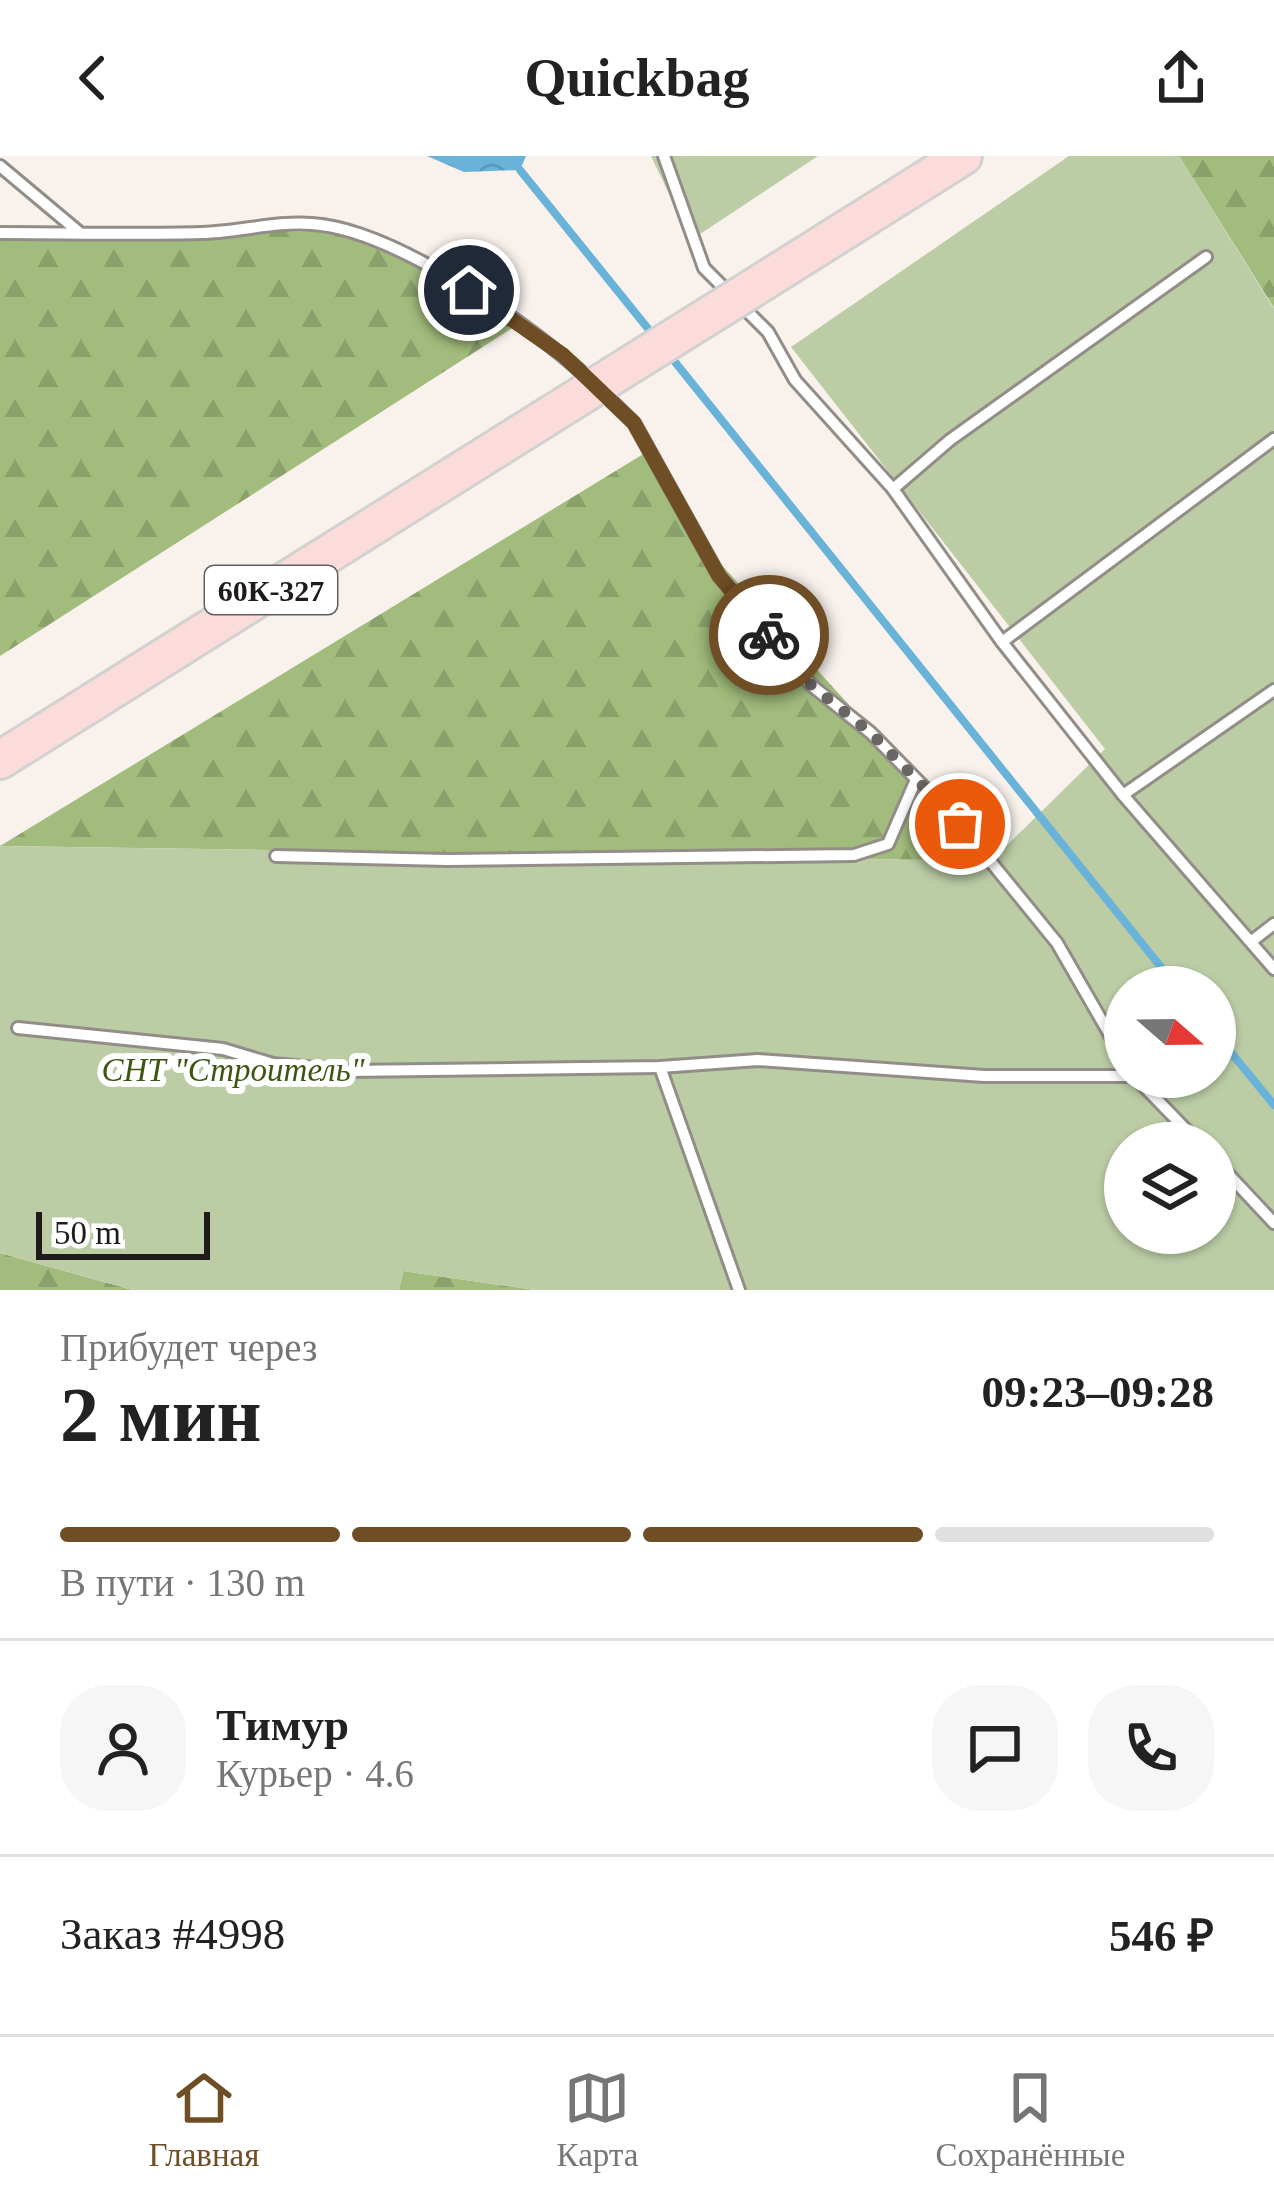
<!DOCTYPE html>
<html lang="ru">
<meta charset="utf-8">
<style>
body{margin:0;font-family:"Times New Roman",serif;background:#f6f6f6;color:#222;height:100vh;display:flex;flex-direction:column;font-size:45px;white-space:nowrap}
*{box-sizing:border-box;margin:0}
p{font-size:39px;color:#767676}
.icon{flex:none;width:66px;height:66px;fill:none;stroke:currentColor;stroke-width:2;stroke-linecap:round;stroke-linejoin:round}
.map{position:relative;height:1134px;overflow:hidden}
.details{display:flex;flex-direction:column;background:#fff;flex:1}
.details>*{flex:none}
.needle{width:78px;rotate:110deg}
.buttons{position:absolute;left:1104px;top:810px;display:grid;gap:24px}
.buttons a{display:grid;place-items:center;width:132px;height:132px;border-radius:50%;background:#fff;box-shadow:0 3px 9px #0004;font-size:60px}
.scale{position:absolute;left:36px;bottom:30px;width:174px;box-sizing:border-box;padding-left:12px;border:6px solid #1e1b1a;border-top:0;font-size:33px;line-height:42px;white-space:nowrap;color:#1e1b1a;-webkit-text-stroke:9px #fff;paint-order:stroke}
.pin{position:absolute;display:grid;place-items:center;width:102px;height:102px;color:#fff;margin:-51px;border:6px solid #fff;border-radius:50%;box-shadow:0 3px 12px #0007}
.courier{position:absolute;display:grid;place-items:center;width:120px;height:120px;margin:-60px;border:9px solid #6f4e25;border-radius:50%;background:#fff;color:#222;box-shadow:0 3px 15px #0007}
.summary em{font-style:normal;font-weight:600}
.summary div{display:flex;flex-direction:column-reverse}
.summary{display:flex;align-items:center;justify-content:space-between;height:204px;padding:0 60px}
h1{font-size:78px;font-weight:600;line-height:90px}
.bar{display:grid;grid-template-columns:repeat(4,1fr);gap:18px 12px;align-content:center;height:144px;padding:0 60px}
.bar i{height:15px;border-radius:9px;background:#e0e0e0}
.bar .active{background:#6f4e25}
.bar p{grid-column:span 4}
.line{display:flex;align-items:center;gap:30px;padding:0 60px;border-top:3px solid #e0e0e0}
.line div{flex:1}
.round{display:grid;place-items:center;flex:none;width:126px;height:126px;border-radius:48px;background:#f6f6f6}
header{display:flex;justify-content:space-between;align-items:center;height:156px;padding:0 60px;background:#fff;font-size:54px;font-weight:600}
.tab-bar{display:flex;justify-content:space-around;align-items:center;height:168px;border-top:3px solid #e0e0e0;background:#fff;font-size:33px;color:#767676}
.tab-bar a{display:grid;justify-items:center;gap:6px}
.tab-bar .active{color:#6f4e25}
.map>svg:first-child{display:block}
.forest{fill:url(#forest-firs)}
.green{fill:#bccda6;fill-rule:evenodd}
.water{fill:url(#water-waves)}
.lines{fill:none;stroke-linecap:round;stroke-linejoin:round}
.stream{stroke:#69b2d8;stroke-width:8}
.lane-casing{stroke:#938d88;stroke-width:16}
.primary-casing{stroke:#d2d1d1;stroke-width:42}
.lane{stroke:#fff;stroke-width:10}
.primary{stroke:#fcdcda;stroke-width:36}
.primary-bridge-casing{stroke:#d2d1d1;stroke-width:42;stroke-linecap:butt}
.primary-bridge{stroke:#fcdcda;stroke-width:36}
.done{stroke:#6a6664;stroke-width:12;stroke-dasharray:0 21.6}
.route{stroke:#6f4e25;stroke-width:15}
.labels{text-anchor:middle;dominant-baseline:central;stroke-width:12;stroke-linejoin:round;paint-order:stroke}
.shield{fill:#fff;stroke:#625f5f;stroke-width:3}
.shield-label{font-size:30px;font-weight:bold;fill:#1e1b1a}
.park-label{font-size:33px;font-style:italic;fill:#3e5611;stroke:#fff}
</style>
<header><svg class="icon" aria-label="back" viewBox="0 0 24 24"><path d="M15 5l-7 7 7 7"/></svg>Quickbag<svg class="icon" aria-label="share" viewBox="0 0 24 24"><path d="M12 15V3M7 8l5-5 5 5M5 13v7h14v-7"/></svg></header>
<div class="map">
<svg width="1274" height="1134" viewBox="0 0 1274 1134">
<defs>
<pattern id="forest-firs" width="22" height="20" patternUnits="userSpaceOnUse" patternTransform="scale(3)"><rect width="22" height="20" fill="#a1bc7c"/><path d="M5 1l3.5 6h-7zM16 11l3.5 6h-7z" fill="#8aa16b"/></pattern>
<pattern id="water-waves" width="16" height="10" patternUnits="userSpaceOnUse" patternTransform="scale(3)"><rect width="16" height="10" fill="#69b2d8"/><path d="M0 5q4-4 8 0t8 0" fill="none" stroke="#5b98b9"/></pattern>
</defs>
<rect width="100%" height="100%" fill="#f8f1ec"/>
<!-- forest -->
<g class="forest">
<polygon points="1179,0 1274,0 1274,153 1274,152"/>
<polygon points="0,74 374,76 514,171 0,500"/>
<polygon points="650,294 700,385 991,705 0,690"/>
<polygon points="0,1097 133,1134 0,1134"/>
<polygon points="403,1115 535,1134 399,1134"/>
</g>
<!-- green -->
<g class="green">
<polygon points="651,0 818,0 691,84"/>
<path d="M1069,0H1179L1274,153V1134H535L403,1115L399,1134H133L0,1097V690L991,705L1105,593L791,191ZM1125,831H1215V921H1125ZM1125,987H1215V1077H1125Z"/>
</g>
<!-- water -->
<polygon class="water" points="427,0 526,0 520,14 464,16"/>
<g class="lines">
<!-- stream -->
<g class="stream">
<polyline points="520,14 654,180"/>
<polyline points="667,196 1177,831"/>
<polyline points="1215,877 1274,949"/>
</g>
<defs>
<g id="lane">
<polyline points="664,0 704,112 768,176 795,224 893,333 1002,486 1123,639 1274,813"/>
<polyline points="0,10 80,77"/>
<path d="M0,77C67,77 135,79 202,77C239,76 276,65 312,68C393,73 532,169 590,224"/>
<polyline points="603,237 634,267 719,420 811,529 871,577 960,668 1057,787 1125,905"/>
<polyline points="893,333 950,284 1206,101"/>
<polyline points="1002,486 1274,283"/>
<polyline points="1123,639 1274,534"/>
<polyline points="276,700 447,704 854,699 888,688 915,626"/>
<polyline points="1252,785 1274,768"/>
<polyline points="18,872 223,893 273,908 348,915 660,911 758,904 984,920 1125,920"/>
<polyline points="660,911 739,1134"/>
<polyline points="1135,921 1199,987"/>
<polyline points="1215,1004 1274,1067"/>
</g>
<g id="primary">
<polyline points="753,132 963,0"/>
<polyline points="0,604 542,264"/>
</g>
</defs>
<!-- lane casing -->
<use href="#lane" class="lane-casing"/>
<!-- primary casing -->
<use href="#primary" class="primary-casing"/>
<!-- lane -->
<use href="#lane" class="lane"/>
<!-- primary -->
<use href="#primary" class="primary"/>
<defs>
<polyline id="primary-bridge" points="542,264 753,132"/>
</defs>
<!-- primary-bridge casing -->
<use href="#primary-bridge" class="primary-bridge-casing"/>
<!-- primary-bridge -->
<use href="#primary-bridge" class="primary-bridge"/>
</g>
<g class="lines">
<!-- done -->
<polyline class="done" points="769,479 811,529 871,577 960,668"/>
<!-- route -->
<polyline class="route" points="469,134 563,199 634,267 719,420 769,479"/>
</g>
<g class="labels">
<!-- shield labels -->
<rect class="shield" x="205" y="410" width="132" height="48" rx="9"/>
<g class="shield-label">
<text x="271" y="434">60К-327</text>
</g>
<!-- park labels -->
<g class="park-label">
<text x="233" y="914">СНТ "Строитель"</text>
</g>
</g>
</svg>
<div class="buttons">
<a><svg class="needle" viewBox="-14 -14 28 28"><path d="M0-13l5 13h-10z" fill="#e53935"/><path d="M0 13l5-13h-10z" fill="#767676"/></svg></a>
<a><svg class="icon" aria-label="layers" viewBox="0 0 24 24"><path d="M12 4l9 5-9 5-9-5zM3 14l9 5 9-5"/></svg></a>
</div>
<div class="scale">50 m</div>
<div class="pin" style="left:960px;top:668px;background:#ea580c"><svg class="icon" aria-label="bag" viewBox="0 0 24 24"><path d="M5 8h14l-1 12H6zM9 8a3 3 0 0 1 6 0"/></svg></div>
<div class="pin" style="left:469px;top:134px;background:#1f2937"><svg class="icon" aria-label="home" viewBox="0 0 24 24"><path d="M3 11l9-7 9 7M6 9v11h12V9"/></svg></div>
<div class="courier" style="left:769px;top:479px"><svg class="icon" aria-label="bike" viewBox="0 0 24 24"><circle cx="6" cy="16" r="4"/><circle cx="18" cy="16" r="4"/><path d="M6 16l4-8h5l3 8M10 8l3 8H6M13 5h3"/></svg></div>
</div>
<section class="details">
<div class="summary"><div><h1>2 мин</h1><p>Прибудет через</p></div><em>09:23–09:28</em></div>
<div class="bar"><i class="active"></i><i class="active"></i><i class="active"></i><i></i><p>В пути · 130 m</p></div>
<div class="line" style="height:216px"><a class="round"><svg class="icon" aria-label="person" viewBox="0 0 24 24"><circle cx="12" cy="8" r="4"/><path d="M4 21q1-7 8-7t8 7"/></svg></a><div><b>Тимур</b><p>Курьер · 4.6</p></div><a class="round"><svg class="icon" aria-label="chat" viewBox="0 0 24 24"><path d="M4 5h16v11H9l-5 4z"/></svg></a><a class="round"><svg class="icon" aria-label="phone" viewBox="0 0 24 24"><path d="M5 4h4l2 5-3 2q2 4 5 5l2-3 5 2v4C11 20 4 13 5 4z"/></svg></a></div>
<div class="line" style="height:156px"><div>Заказ #4998</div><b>546 ₽</b></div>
</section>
<nav class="tab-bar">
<a class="active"><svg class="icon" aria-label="home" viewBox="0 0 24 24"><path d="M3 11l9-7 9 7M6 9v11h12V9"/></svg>Главная</a>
<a><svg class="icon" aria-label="map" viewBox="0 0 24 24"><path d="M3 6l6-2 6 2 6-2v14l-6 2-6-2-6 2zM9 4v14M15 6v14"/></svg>Карта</a>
<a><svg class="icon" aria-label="saved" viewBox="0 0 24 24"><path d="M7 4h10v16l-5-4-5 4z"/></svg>Сохранённые</a>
</nav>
